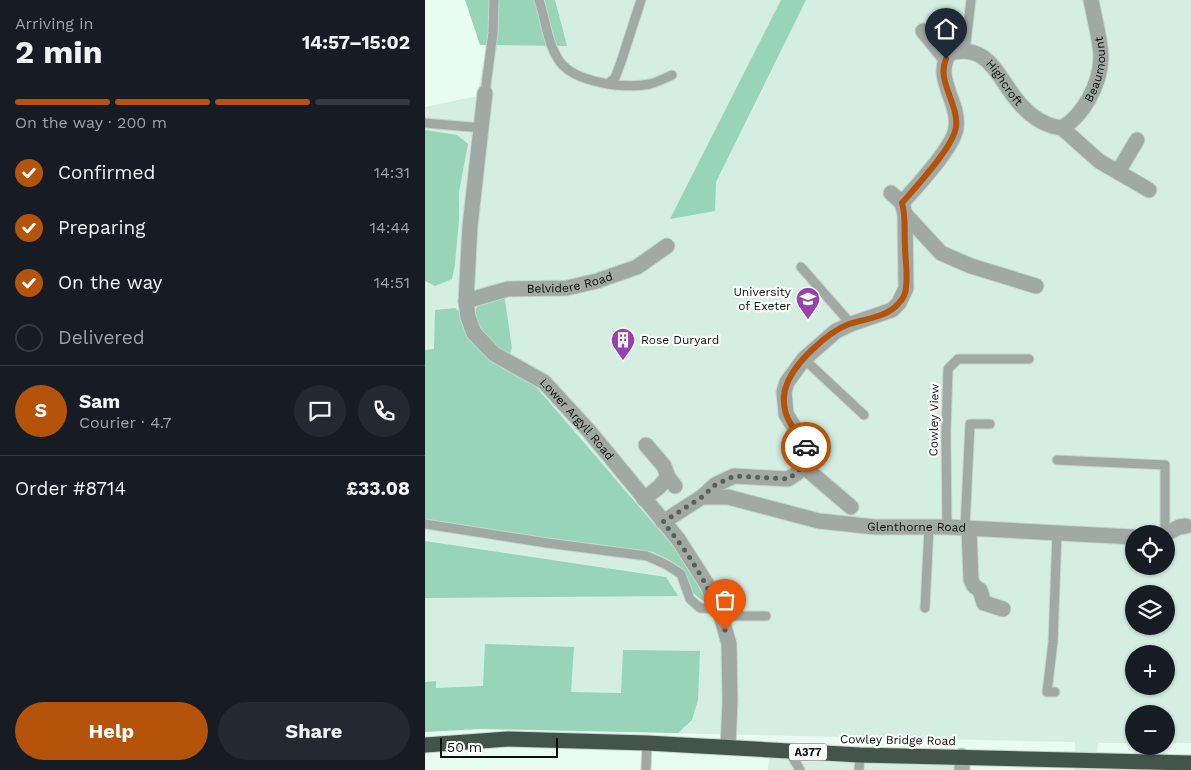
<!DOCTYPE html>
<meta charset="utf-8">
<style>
body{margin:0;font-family:"Work Sans",sans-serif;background:#242831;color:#f1f3f6;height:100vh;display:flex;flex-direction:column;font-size:19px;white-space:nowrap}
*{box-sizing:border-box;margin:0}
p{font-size:16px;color:#9ea1a6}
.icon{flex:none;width:28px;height:28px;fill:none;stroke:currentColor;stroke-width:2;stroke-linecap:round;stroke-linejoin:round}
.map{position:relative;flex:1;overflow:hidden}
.panel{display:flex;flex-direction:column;background:#171b24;width:425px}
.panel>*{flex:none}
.fabs{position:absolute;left:700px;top:525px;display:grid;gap:10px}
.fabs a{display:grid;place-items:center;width:50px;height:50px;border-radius:50%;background:#171b24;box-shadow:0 1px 4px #0004;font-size:25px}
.scale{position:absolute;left:15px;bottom:12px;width:118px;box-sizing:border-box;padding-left:5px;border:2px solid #080e0b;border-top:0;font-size:14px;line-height:18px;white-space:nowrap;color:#080e0b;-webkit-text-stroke:4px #fff;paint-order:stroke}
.pin{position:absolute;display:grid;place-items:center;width:42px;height:42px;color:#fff;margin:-51px -21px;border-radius:50% 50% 50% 0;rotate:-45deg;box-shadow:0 0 5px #0007}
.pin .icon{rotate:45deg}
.courier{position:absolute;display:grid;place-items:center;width:50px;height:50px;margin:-25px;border:4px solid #b45309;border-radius:50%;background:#fff;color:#222;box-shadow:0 1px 6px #0007}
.headline em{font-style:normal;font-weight:700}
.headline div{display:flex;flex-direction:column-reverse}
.headline{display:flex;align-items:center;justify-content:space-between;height:85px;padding:0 15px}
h1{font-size:32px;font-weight:700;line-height:38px}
.bar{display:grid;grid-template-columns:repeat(4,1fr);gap:8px 5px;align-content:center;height:60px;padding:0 15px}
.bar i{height:6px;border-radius:4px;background:#363941}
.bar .current{background:#b45309}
.bar p{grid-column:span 4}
.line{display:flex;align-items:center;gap:12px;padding:0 15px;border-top:1px solid #363941}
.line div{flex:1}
.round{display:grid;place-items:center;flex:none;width:52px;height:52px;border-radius:26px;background:#242831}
ol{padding:0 15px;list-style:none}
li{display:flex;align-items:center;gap:15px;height:55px}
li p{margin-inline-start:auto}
li .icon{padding:5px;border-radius:50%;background:#b45309;color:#fff;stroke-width:4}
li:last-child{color:#9ea1a6}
li i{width:28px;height:28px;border:2px solid #363941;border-radius:50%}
.primary-button{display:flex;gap:10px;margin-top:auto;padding:10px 15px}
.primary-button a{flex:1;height:58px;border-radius:30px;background:#b45309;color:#fff;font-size:20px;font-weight:700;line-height:58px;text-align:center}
.primary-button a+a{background:#242831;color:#f1f3f6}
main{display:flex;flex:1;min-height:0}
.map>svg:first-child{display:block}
.built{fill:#d4eee2;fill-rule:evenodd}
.green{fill:#97d4b8}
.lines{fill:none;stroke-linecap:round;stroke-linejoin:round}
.lane-casing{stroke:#c4d6cd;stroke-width:11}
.street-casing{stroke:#c4d6cd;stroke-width:17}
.highway-casing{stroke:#c4d6cd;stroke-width:17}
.lane{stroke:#a1a9a5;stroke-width:9}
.street{stroke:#a1a9a5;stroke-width:15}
.highway{stroke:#43544c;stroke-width:15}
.done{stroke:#56615c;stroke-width:5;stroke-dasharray:0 9}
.route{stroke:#b45309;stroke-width:6}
.labels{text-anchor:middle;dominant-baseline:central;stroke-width:4.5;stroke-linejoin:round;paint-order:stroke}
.shield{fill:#fff;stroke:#525654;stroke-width:1}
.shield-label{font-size:11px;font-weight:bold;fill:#080e0b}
.street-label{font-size:12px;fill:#080e0b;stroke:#fff}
.poi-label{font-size:12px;fill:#080e0b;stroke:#fff;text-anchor:end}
</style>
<main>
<section class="panel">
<div class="headline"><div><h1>2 min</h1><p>Arriving in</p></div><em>14:57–15:02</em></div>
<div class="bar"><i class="current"></i><i class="current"></i><i class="current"></i><i></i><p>On the way · 200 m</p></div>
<ol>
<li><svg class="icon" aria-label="check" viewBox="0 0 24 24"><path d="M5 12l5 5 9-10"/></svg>Confirmed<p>14:31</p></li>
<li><svg class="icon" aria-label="check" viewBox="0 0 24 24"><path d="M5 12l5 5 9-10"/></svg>Preparing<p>14:44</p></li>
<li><svg class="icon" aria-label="check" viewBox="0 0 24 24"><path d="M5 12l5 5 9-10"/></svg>On the way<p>14:51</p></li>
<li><i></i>Delivered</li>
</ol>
<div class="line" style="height:90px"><b class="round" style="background:#b45309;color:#fff">S</b><div><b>Sam</b><p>Courier · 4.7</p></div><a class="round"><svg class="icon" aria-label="chat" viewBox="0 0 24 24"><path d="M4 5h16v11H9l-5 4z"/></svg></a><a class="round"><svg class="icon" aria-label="phone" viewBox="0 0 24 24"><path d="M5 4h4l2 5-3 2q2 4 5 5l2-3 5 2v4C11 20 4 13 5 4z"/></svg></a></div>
<div class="line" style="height:65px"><div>Order #8714</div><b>£33.08</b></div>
<div class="primary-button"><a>Help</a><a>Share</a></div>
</section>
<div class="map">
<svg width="766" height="770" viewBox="0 0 766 770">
<rect width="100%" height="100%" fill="#e8fcf2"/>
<!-- built -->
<g class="built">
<path d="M70,0H766V743H741V714H709V743H673L671,770H650V742L55,729L0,732V107L52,96ZM709,534H741V566H709ZM709,594H741V626H709ZM709,654H741V686H709Z"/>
<polygon points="344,755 533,761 533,770 343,770"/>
</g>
<!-- green -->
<g class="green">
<polygon points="40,0 130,0 142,46 55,45"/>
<polygon points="356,0 381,0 291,182 290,211 245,219"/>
<polygon points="0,130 32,135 43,144 34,192 34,219 30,264 27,279 10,286 0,281"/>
<path d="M79,294L87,348L80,368L112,388L260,560L282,602C259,593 268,580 256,569C248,561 238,557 228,552L106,536L0,519V350L9,349L10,310L30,308L37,314L50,312L55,300Z"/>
<polygon points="0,541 241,577 253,596 0,598"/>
<polygon points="60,644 149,647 146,692 196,693 198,650 275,651 273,700 267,720 253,733 55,729 0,732 0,682 11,681 11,688 58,686"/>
</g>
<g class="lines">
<defs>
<g id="lane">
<path d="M114,0C121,21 122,43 135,62C151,83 201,89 225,84C233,82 240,78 247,75"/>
<polyline points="540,51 546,0"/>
<polyline points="184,83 190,78 196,62 216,0"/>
<polyline points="60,93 68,33 69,0"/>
<polyline points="0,123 57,128"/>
<polyline points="376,267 426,324"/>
<polyline points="379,359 439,415"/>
<polyline points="632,460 740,465 740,534"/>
<polyline points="0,524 122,543 222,556 242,565 256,574 265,599 275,608 293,609"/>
<polyline points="522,527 521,433 523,369 533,359 604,359"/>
<polyline points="540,528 545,424 565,424"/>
<polyline points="500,608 504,527"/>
<polyline points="296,616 341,616"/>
<polyline points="630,692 622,692 628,642 632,533"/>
<polyline points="364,751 375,770"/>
<polyline points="221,770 222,743"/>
<polyline points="434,770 435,755"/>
</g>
<g id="street">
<polyline points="498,31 521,59"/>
<path id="s1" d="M60,93L45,226L41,301L43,317L49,333L69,354L119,382L164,431L253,539L283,586L296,616L304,644L305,701L303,747"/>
<path id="s2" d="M637,128C659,115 675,84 676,58C676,42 669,17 666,0"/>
<polyline points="637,128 674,161 724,190"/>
<polyline points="693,172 712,140"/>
<polyline points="466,193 477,203 480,214 516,253 546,266 611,286"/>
<path id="s3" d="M477,203C491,187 529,147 531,128C535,101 507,77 525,53C567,42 574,83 597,106C608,118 621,126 637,128"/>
<path id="s4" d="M41,301L83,289L142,288L172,281L212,267L242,246"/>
<polyline points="221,445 239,466 243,477 250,486"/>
<polyline points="378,466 381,459 383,450 361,414 359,392 362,382 379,359 411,331 426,324 467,310 474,303 481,288 480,214"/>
<path id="s5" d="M277,497H303L394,521L450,527H522L709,537"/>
<polyline points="219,499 234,487 243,477"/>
<polyline points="238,522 277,497 290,485 309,476 363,479 371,474 378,466 426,507"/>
<polyline points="544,528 546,580 549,586 555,590 559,603 578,609"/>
<polyline points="741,534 754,527 761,526"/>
<polyline points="537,770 537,756"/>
</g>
<polyline id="highway" points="0,745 83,739 222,743 435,755 766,763"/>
</defs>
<!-- lane casing -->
<use href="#lane" class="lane-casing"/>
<!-- street casing -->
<use href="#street" class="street-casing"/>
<!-- highway casing -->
<use href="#highway" class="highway-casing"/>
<!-- lane -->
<use href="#lane" class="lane"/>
<!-- street -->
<use href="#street" class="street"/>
<!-- highway -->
<use href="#highway" class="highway"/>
</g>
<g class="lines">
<!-- done -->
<path class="done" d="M300,630C287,590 265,554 238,522L277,497L290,485L309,476L363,479C373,472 387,460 381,447"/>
<!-- route -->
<path class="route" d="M381,447C374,436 365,426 361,414C358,404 358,393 362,384C370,362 403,332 424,324C440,319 462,317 473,304C478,299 481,293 481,287C483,273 480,259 480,245C479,230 481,217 477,203C490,188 529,146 531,127C534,104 511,81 521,59"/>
</g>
<!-- icons -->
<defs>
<symbol id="university-pin" viewBox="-11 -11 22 30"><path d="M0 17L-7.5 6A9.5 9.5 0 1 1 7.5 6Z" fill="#9840ad" stroke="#fff"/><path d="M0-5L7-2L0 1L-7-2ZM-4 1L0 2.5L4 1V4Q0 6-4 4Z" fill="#fff"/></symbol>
<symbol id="building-pin" viewBox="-11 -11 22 30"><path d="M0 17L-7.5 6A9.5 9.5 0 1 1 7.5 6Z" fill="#9840ad" stroke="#fff"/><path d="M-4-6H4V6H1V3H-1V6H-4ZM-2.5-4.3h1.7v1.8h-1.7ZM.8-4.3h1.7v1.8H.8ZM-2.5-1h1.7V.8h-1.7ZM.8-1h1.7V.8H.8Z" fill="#fff"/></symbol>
</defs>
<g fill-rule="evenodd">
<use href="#university-pin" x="369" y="285" width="28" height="38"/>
<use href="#building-pin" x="184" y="326" width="28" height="38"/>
</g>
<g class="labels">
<!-- shield labels -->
<rect class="shield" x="364" y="743.5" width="38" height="17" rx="4"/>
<g class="shield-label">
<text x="383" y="752">A377</text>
</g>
<!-- street labels -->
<g class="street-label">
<text stroke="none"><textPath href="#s2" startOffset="71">Beaumount</textPath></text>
<text stroke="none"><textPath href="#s3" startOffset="239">Highcroft</textPath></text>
<text stroke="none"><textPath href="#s4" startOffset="106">Belvidere Road</textPath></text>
<text stroke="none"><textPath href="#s1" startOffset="378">Lower Argyll Road</textPath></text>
<text transform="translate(509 420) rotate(-89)">Cowley View</text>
<text stroke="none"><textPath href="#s5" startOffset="218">Glenthorne Road</textPath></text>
<text transform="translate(473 740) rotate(1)">Cowley Bridge Road</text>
</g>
<!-- poi labels -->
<g class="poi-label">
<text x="366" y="292">University<tspan x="366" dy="14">of Exeter</tspan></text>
<text x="216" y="340" text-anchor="start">Rose Duryard</text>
</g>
</g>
</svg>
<div class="fabs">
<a><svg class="icon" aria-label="locate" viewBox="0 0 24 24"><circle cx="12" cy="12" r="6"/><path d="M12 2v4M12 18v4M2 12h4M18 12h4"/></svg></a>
<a><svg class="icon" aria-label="layers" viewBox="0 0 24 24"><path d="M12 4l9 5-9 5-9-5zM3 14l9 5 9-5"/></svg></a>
<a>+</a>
<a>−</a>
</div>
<div class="scale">50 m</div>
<div class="pin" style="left:300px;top:630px;background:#ea580c"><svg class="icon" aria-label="bag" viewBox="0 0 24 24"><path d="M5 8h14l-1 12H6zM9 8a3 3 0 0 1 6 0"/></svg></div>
<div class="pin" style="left:521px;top:59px;background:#1f2937"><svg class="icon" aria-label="home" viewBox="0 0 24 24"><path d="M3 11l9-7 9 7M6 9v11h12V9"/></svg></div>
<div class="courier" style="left:381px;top:447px"><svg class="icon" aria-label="car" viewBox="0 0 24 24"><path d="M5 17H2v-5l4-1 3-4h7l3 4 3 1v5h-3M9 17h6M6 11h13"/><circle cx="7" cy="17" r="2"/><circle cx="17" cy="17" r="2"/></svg></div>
</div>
</main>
